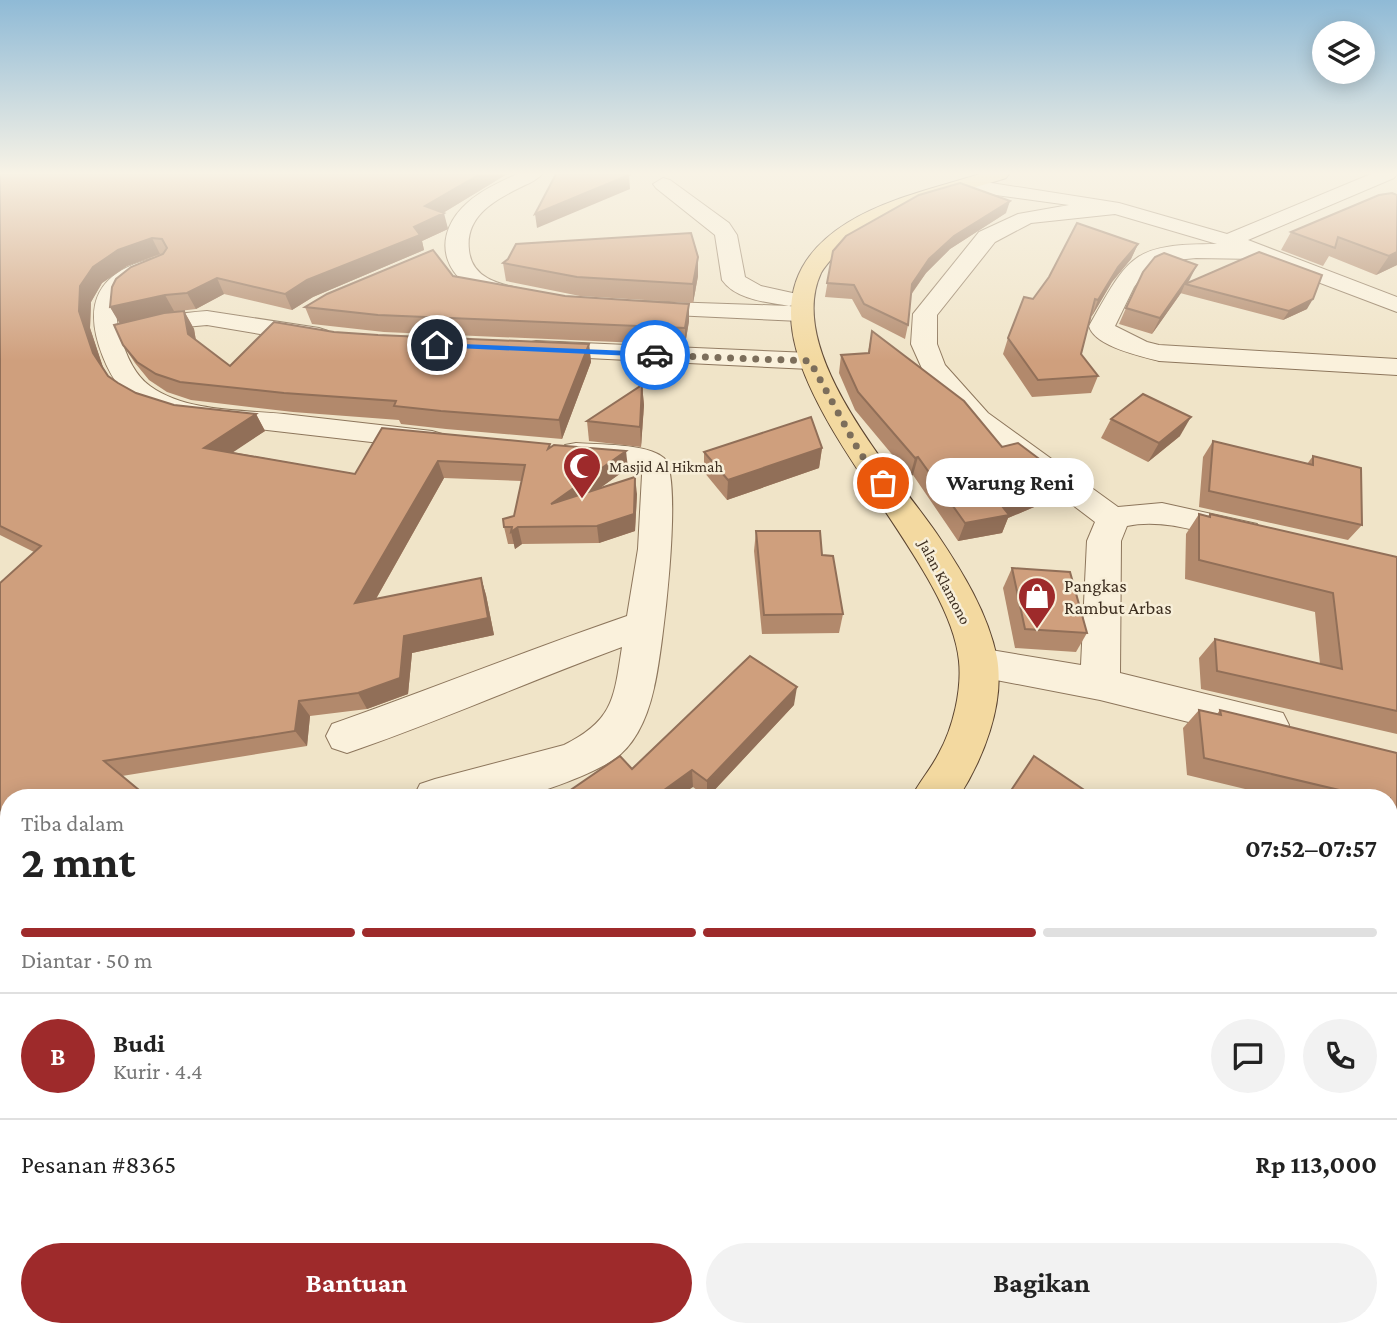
<!DOCTYPE html>
<html lang="id">
<meta charset="utf-8">
<style>
body{margin:0;font-family:"Crimson Pro",serif;background:#f2f2f2;color:#222;height:100vh;display:flex;flex-direction:column;font-size:26px;white-space:nowrap}
*{box-sizing:border-box;margin:0}
p{font-size:23px;color:#767676}
.icon{flex:none;width:38px;height:38px;fill:none;stroke:currentColor;stroke-width:2;stroke-linecap:round;stroke-linejoin:round}
.map{position:relative;flex:1;overflow:hidden}
.panel{position:absolute;left:0px;top:789px;width:1398px;height:548px;display:flex;flex-direction:column;background:#fff;border-radius:28px 28px 0 0;box-shadow:0 4px 18px #0003}
.panel>*{flex:none}
.tools{position:absolute;left:1312px;top:21px;display:grid;gap:14px}
.tools a{display:grid;place-items:center;width:63px;height:63px;border-radius:50%;background:#fff;box-shadow:0 4px 18px #0003;font-size:35px}
.pin{position:absolute;display:grid;place-items:center;width:60px;height:60px;color:#fff;margin:-30px;border:4px solid #fff;border-radius:50%;box-shadow:0 2px 7px #0007}
.courier{position:absolute;display:grid;place-items:center;width:70px;height:70px;margin:-35px;border:5px solid #1a73e8;border-radius:50%;background:#fff;color:#222;box-shadow:0 2px 9px #0007}
.bubble{position:absolute;height:49px;border-radius:24px;background:#fff;box-shadow:0 4px 18px #0003;font-size:23px;font-weight:700;line-height:49px;text-align:center}
.head em{font-style:normal;font-weight:700}
.head div{display:flex;flex-direction:column-reverse}
.head{display:flex;align-items:center;justify-content:space-between;height:119px;padding:0 21px}
h1{font-size:46px;font-weight:700;line-height:52px}
.bar{display:grid;grid-template-columns:repeat(4,1fr);gap:10px 7px;align-content:center;height:84px;padding:0 21px}
.bar i{height:9px;border-radius:5px;background:#e0e0e0}
.bar .selected{background:#9e2a2b}
.bar p{grid-column:span 4}
.line{display:flex;align-items:center;gap:18px;padding:0 21px;border-top:2px solid #e0e0e0}
.line div{flex:1}
.round{display:grid;place-items:center;flex:none;width:74px;height:74px;border-radius:37px;background:#f2f2f2}
.cta{display:flex;gap:14px;margin-top:auto;padding:14px 21px}
.cta a{flex:1;height:80px;border-radius:42px;background:#9e2a2b;color:#fff;font-size:28px;font-weight:700;line-height:80px;text-align:center}
.cta a+a{background:#f2f2f2;color:#222}
.map>svg:first-child{display:block}
.lines{fill:none;stroke-linecap:round;stroke-linejoin:round}
.minor-casing{stroke:#8d765c;stroke-width:2}
.major-casing{stroke:#5b4430;stroke-width:2}
.minor{fill:#faf1dc;fill-rule:evenodd}
.major{fill:#f3d9a0;fill-rule:evenodd}
.wall{fill:#b2896c}
.shaded-wall{fill:#916f58}
.building{fill:#cf9f7d;stroke:#916f58;stroke-width:2}
.route{fill:#1a73e8}
.done{stroke:#7c6e5b;stroke-width:7;stroke-dasharray:0 12.6}
.labels{text-anchor:middle;dominant-baseline:central;stroke-width:5;stroke-linejoin:round;paint-order:stroke}
.far-poi-label{font-size:16px;fill:#3d2e20;stroke:#f7eed8;text-anchor:start}
.far-street-label{font-size:16px;fill:#3d2e20;stroke:#f7eed8}
.poi-label{font-size:19px;fill:#3d2e20;stroke:#f7eed8;text-anchor:start}
</style>
<div class="map">
<svg width="1397" height="1336" viewBox="0 0 1397 1336">
<rect width="100%" height="100%" fill="#f0e4c8"/>
<g class="lines">
<defs>
<g id="minor">
<path d="M517,174H542C536,181 527,184 519,188C493,201 465,217 469,250C472,282 506,285 531,291L535,296L531,301C518,304 503,299 489,295C447,283 430,242 462,208C477,192 498,183 517,174Z"/>
<path d="M1371,174H1397L1394,178L1248,240L1397,297V312L1257,259L1196,258L1166,261L1146,271L1134,287L1115,326L1147,342L1159,345L1397,359V375L1159,361C1140,356 1094,346 1089,326C1129,256 1131,244 1217,244L1115,214L1031,223L995,242L937,315V344L945,365L988,413L1118,507L1162,503L1257,524L1262,532L1257,540C1237,545 1217,535 1198,531C1175,525 1150,521 1127,526L1121,541L1120,673L1283,713L1289,725L1283,737L1269,742L1100,700L965,674L960,663L965,652L979,648L1081,665L1087,541L1095,522L968,425L924,373L911,344L913,314L979,232L1018,214L1069,205L966,191L959,189L956,185L959,181L966,179L1119,203L1227,234Z"/>
<path d="M663,178L670,180L729,223L737,235L745,277L761,286L797,294L801,299L797,304L789,306L809,309L812,314L809,319L800,321L630,313L627,308L630,303L639,301L789,306C767,302 736,300 722,280L715,235L656,188L653,184Z"/>
<path d="M154,258L162,260L165,265L162,270C133,284 109,293 119,331C124,350 133,374 150,386C186,412 241,410 284,414C333,420 383,425 432,431L442,434L447,440L442,446L432,449C377,443 322,436 267,430C226,425 180,424 142,405C122,395 111,377 103,357C82,304 97,272 154,258Z"/>
<path d="M207,311L319,328L328,331L332,336L328,341L319,344L207,325L174,328L137,337L128,334L124,329L128,324C154,317 180,313 207,311Z"/>
<polygon points="536,341 810,353 819,355 823,361 819,367 810,369 527,355 523,349 527,343"/>
<path d="M576,443C598,445 647,443 664,458C684,477 662,657 654,688C648,715 636,745 613,760C592,774 533,797 509,798C477,800 445,798 413,798L420,784L435,779L564,745C614,720 614,698 622,647C530,681 440,721 347,753L332,748L326,736L332,724C431,689 528,650 627,616L638,549L642,475L640,471L632,467L565,459L561,452L565,445Z"/>
<polygon points="1390,846 1397,848 1397,892 1390,890"/>
<polygon points="9,1141 9,1206 0,1209 0,1145"/>
<polygon points="494,1328 569,1328 566,1336 491,1336"/>
<polygon points="618,1328 682,1328 681,1336 617,1336"/>
</g>
<g id="major">
<path d="M980,174H1009L1006,178C957,194 882,208 845,244C838,252 826,264 821,273C784,353 895,473 937,534C962,571 988,613 997,658C1005,704 983,760 958,798H911C919,782 931,769 939,753C953,728 962,690 959,661C947,532 677,329 847,223C887,198 936,188 980,174Z"/>
<polygon points="9,1293 9,1328 40,1328 37,1336 0,1336 0,1297"/>
</g>
</defs>
<!-- minor casing -->
<use href="#minor" class="minor-casing"/>
<!-- major casing -->
<use href="#major" class="major-casing"/>
<!-- minor -->
<use href="#minor" class="minor"/>
<!-- major -->
<use href="#major" class="major"/>
</g>
<!-- wall -->
<g class="wall">
<polygon points="0,174 507,174 443,213 448,229 422,241 424,250 313,297 292,310 224,294 196,309 171,312 184,311 194,329 196,341 230,366 334,332 378,335 589,344 591,362 562,439 446,429 401,424 399,420 293,412 191,400 167,392 149,380 135,363 123,345 120,323 110,307 162,254 127,266 102,283 91,302 90,328 103,368 108,376 118,383 136,393 174,405 256,414 265,431 232,452 355,474 550,444 550,447 628,468 600,488 637,494 635,531 599,543 522,544 515,549 514,544 508,544 504,527 514,516 522,481 444,478 376,599 481,578 486,595 494,635 412,653 408,694 367,709 310,716 307,746 122,776 9,798 34,552 0,535"/>
<polygon points="1397,195 1397,265 1376,275 1329,256 1323,266 1281,250 1291,232"/>
<polygon points="1006,213 950,249 926,273 911,295 908,325 905,339 862,317 852,299 825,297 833,251"/>
<polygon points="1138,244 1131,259 1112,282 1092,316 1091,316 1081,354 1098,376 1091,393 1032,397 1003,354 1008,338 1033,299 1049,277"/>
<polygon points="503,263 698,276 693,303 580,296 506,281"/>
<polygon points="453,276 565,296 689,304 689,321 685,345 384,332 312,324 305,307"/>
<polygon points="1188,283 1307,309 1283,320 1180,293 1181,293 1152,334 1119,324 1126,308"/>
<polygon points="872,331 1002,447 1066,479 1058,497 1008,518 1002,533 958,541 913,475 910,476 855,410 839,373 841,355 868,353"/>
<polygon points="642,385 644,405 641,447 589,441 587,421"/>
<polygon points="1111,419 1180,436 1148,462 1101,438"/>
<polygon points="1213,441 1307,464 1313,456 1362,525 1348,540 1199,507 1203,457"/>
<polygon points="822,448 819,468 727,500 704,472 704,452"/>
<polygon points="1199,514 1208,516 1210,514 1397,557 1397,734 1201,689 1199,658 1215,639 1320,664 1315,612 1185,579 1186,534"/>
<polygon points="756,531 843,614 839,633 762,634 754,551"/>
<polygon points="1012,568 1087,633 1076,652 1015,648 1003,588"/>
<polygon points="794,705 707,798 693,787 632,769"/>
<polygon points="1199,710 1217,714 1220,710 1397,753 1397,844 1390,843 1390,798 1282,798 1187,775 1183,728"/>
<polygon points="0,944 9,945 9,1049 0,1048"/>
<polygon points="727,1328 902,1328 901,1336 725,1336"/>
<polygon points="1043,1328 1068,1328 1067,1333"/>
<polygon points="1149,1328 1319,1328 1325,1336 1154,1336"/>
</g>
<!-- shaded-wall -->
<g class="shaded-wall">
<polygon points="480,174 507,174 433,219 444,213 448,229 422,241 424,250 313,297 292,310 285,294 307,280 414,227 425,206"/>
<polygon points="629,175 630,189 537,228 535,214"/>
<polygon points="1010,201 1006,213 950,249 926,273 909,297 912,284 929,259 954,236"/>
<polygon points="152,238 160,254 127,266 102,283 91,302 90,328 104,370 93,353 79,311 80,286 93,267 118,250"/>
<polygon points="1138,244 1131,259 1112,282 1092,316 1098,300 1118,267"/>
<polygon points="1397,252 1397,265 1376,275 1389,256"/>
<polygon points="698,257 698,276 693,303 693,284"/>
<polygon points="1197,265 1189,281 1187,284 1185,284 1181,293 1152,334 1160,318"/>
<polygon points="217,278 224,294 196,309 187,293"/>
<polygon points="165,295 174,311 120,324 110,307"/>
<polygon points="1313,299 1307,309 1283,320 1289,311"/>
<polygon points="689,304 689,321 685,345 685,328"/>
<polygon points="184,311 194,329 198,353 188,334"/>
<polygon points="589,344 591,362 562,439 559,420"/>
<polygon points="642,385 644,405 641,447 640,427"/>
<polygon points="256,414 265,431 214,465 204,448"/>
<polygon points="1191,417 1180,436 1148,462 1159,443"/>
<polygon points="822,448 819,468 727,500 728,480"/>
<polygon points="626,451 628,468 554,521 551,504"/>
<polygon points="918,457 913,475 910,476 915,458"/>
<polygon points="438,461 444,478 364,620 355,603"/>
<polygon points="635,477 637,494 635,531 599,543 597,526"/>
<polygon points="1066,479 1058,497 1008,518 1002,533 958,541 965,523 1002,506"/>
<polygon points="518,527 522,544 515,549 511,532"/>
<polygon points="481,578 486,595 494,635 412,653 408,694 367,709 358,693 404,636"/>
<polygon points="797,687 794,705 707,798 707,781"/>
<polygon points="299,701 310,716 307,746 295,731"/>
<polygon points="692,770 693,787 677,798 653,798"/>
<polygon points="0,845 9,850 9,864 0,875"/>
<polygon points="9,1018 9,1047 0,1044 0,1032"/>
</g>
<!-- building -->
<g class="building">
<polygon points="0,174 480,174 425,206 444,213 414,227 420,235 307,280 285,294 217,278 187,293 165,295 110,307 112,287 116,279 131,267 163,254 167,248 162,239 152,238 118,250 93,267 80,286 79,311 93,353 108,376 118,383 136,393 174,405 256,414 204,448 355,474 382,428 550,444 548,449 554,445 626,451 551,504 635,477 634,514 597,526 518,527 511,532 512,527 504,527 503,519 514,516 525,465 438,461 355,603 481,578 488,618 404,636 400,678 358,693 299,701 295,731 104,761 145,795 141,798 9,798 9,856 0,847 0,583 41,546 0,526"/>
<polygon points="556,174 625,174 629,175 535,214"/>
<polygon points="960,183 1010,201 954,236 929,259 912,284 908,325 864,304 854,285 827,283 833,251 846,236 919,195"/>
<polygon points="1392,193 1397,195 1397,252 1389,256 1338,237 1335,248 1291,232 1379,195"/>
<polygon points="1077,223 1138,244 1118,267 1098,300 1095,299 1081,354 1098,376 1038,380 1008,338 1024,297 1033,299 1049,277"/>
<polygon points="691,233 698,257 693,284 577,277 503,263 508,259 516,244"/>
<polygon points="433,250 453,276 565,296 689,304 685,328 378,315 305,307 327,294"/>
<polygon points="1259,252 1322,275 1313,299 1289,311 1185,284"/>
<polygon points="1164,253 1197,265 1160,318 1126,308 1143,272 1155,257"/>
<polygon points="184,311 188,334 230,366 274,322 334,332 378,335 589,344 559,420 441,411 394,406 396,401 284,393 180,382 156,374 137,362 123,345 114,325 164,313"/>
<polygon points="872,331 964,401 1002,447 1018,443 1066,479 1002,506 1009,515 965,523 918,457 915,458 858,392 841,355 869,353"/>
<polygon points="642,385 640,427 587,421"/>
<polygon points="1143,394 1191,417 1159,443 1111,419"/>
<polygon points="811,417 822,448 728,480 704,452"/>
<polygon points="1213,441 1313,465 1313,456 1361,468 1362,525 1209,491"/>
<polygon points="1199,514 1210,517 1210,514 1397,557 1397,711 1217,671 1215,639 1342,669 1333,593 1199,560"/>
<polygon points="756,531 820,531 822,555 833,556 843,614 764,615"/>
<polygon points="1012,568 1070,572 1087,633 1025,629"/>
<polygon points="750,656 797,687 707,781 692,770 653,798 559,798 620,756 632,769"/>
<polygon points="1199,710 1221,715 1220,710 1397,753 1397,824 1390,823 1390,798 1373,798 1204,758"/>
<polygon points="1034,756 1096,798 1006,798"/>
<polygon points="1390,915 1397,921 1397,1040 1396,1043 1397,1044 1397,1071 1390,1089"/>
<polygon points="0,944 9,945 9,1018 0,1032"/>
<polygon points="730,1328 902,1328 901,1336 728,1336"/>
<polygon points="1057,1328 1068,1328 1067,1333"/>
<polygon points="1171,1328 1319,1328 1325,1336 1176,1336"/>
</g>
<!-- sky -->
<linearGradient id="sky" x2="0" y2="1"><stop stop-color="#8fbad6"/><stop offset="0.48" stop-color="#f8f3e6"/><stop offset="1" stop-color="#f8f3e6" stop-opacity="0"/></linearGradient>
<rect width="1397" height="361" fill="url(#sky)"/>
<!-- route -->
<polygon class="route" points="437,343 655,352 659,355 655,357 435,347"/>
<g class="lines">
<!-- done -->
<polyline class="done" points="655,355 810,361 860,453 883,483"/>
</g>
<!-- icons -->
<defs>
<symbol id="mosque-pin" viewBox="-11 -11 22 30"><path d="M0 17L-7.5 6A9.5 9.5 0 1 1 7.5 6Z" fill="#9e2a2b" stroke="#f7eed8"/><path d="M3.5-4.9A6 6 0 1 0 3.5 4.9A5 5 0 1 1 3.5-4.9Z" fill="#fff"/></symbol>
<symbol id="shop-pin" viewBox="-11 -11 22 30"><path d="M0 17L-7.5 6A9.5 9.5 0 1 1 7.5 6Z" fill="#9e2a2b" stroke="#f7eed8"/><path d="M-5-2.5h2.3a2.7 3.5 0 0 1 5.4 0H5L5.5 6h-11ZM-1.5-2.5h3a1.5 2.3 0 0 0-3 0Z" fill="#fff"/></symbol>
</defs>
<g fill-rule="evenodd">
<use href="#mosque-pin" x="560" y="444" width="44" height="60"/>
<use href="#shop-pin" x="1015" y="574" width="44" height="60"/>
</g>
<g class="labels">
<!-- far-poi labels -->
<g class="far-poi-label">
<text x="609" y="466">Masjid Al Hikmah</text>
</g>
<!-- far-street labels -->
<g class="far-street-label">
<text transform="translate(945 582) rotate(62)">Jalan Klamono</text>
</g>
<!-- poi labels -->
<g class="poi-label">
<text x="1064" y="585">Pangkas<tspan x="1064" dy="22">Rambut Arbas</tspan></text>
</g>
</g>
</svg>
<div class="tools">
<a><svg class="icon" aria-label="layers" viewBox="0 0 24 24"><path d="M12 4l9 5-9 5-9-5zM3 14l9 5 9-5"/></svg></a>
</div>
<div class="pin" style="left:883px;top:483px;background:#ea580c"><svg class="icon" aria-label="bag" viewBox="0 0 24 24"><path d="M5 8h14l-1 12H6zM9 8a3 3 0 0 1 6 0"/></svg></div>
<div class="pin" style="left:437px;top:345px;background:#1f2937"><svg class="icon" aria-label="home" viewBox="0 0 24 24"><path d="M3 11l9-7 9 7M6 9v11h12V9"/></svg></div>
<div class="courier" style="left:655px;top:355px"><svg class="icon" aria-label="car" viewBox="0 0 24 24"><path d="M5 17H2v-5l4-1 3-4h7l3 4 3 1v5h-3M9 17h6M6 11h13"/><circle cx="7" cy="17" r="2"/><circle cx="17" cy="17" r="2"/></svg></div>
<div class="bubble" style="left:926px;top:458px;width:168px">Warung Reni</div>
<section class="panel">
<div class="head"><div><h1>2 mnt</h1><p>Tiba dalam</p></div><em>07:52–07:57</em></div>
<div class="bar"><i class="selected"></i><i class="selected"></i><i class="selected"></i><i></i><p>Diantar · 50 m</p></div>
<div class="line" style="height:126px"><b class="round" style="background:#9e2a2b;color:#fff">B</b><div><b>Budi</b><p>Kurir · 4.4</p></div><a class="round"><svg class="icon" aria-label="chat" viewBox="0 0 24 24"><path d="M4 5h16v11H9l-5 4z"/></svg></a><a class="round"><svg class="icon" aria-label="phone" viewBox="0 0 24 24"><path d="M5 4h4l2 5-3 2q2 4 5 5l2-3 5 2v4C11 20 4 13 5 4z"/></svg></a></div>
<div class="line" style="height:91px"><div>Pesanan #8365</div><b>Rp 113,000</b></div>
<div class="cta"><a>Bantuan</a><a>Bagikan</a></div>
</section>
</div>
